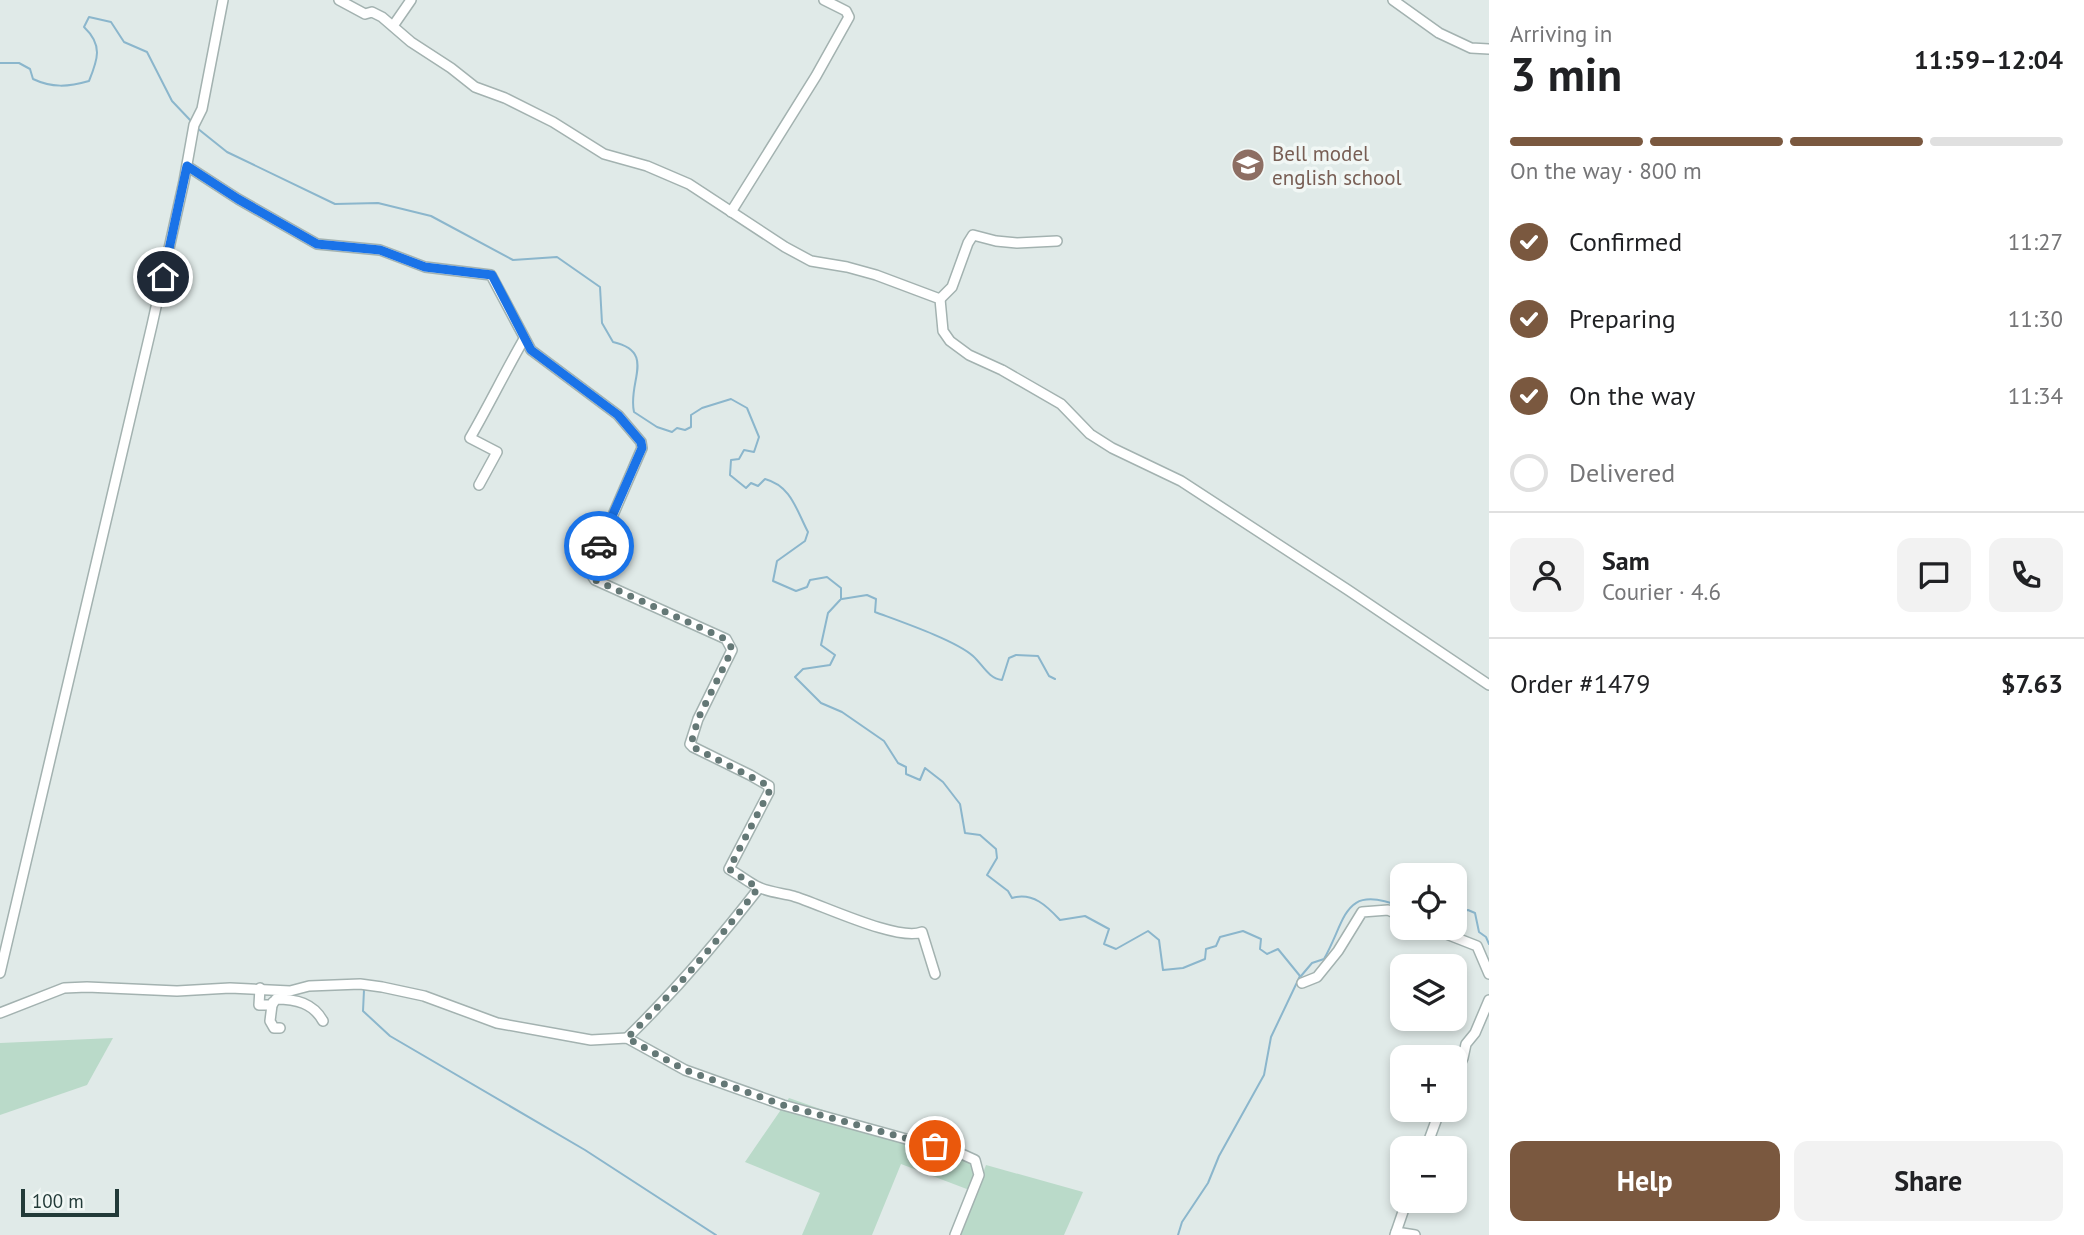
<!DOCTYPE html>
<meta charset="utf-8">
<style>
body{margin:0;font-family:"PT Sans",sans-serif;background:#f2f2f2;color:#202124;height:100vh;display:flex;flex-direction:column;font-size:26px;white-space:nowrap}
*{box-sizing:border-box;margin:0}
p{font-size:23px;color:#757577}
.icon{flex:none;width:38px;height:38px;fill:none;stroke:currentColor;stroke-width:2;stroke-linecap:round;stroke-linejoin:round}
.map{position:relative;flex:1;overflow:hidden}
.drawer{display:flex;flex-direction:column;background:#fff;width:595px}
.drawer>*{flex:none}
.buttons{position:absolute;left:1390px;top:863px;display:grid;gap:14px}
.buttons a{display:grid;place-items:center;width:77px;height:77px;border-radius:14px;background:#fff;box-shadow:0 4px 10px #0003;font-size:35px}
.scale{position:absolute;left:21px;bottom:18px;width:98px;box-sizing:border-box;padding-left:7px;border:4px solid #223a38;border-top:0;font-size:19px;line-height:24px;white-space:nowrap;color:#223a38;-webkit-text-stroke:5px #f1f7f5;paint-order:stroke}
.pin{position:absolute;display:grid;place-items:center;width:60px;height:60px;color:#fff;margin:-30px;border:4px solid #fff;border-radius:50%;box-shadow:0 2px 7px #0007}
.courier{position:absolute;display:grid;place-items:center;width:70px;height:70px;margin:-35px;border:5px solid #1a73e8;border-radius:50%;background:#fff;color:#222;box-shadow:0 2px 9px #0007}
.overview em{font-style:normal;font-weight:700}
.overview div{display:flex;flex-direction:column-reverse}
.overview{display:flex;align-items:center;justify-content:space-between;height:119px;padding:0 21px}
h1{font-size:46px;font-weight:700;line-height:52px}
.bar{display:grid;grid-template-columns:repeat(4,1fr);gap:10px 7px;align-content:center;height:84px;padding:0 21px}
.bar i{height:9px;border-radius:5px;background:#e0e0e0}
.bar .selected{background:#7a583f}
.bar p{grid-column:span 4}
.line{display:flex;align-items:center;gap:18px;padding:0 21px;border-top:2px solid #e0e0e0}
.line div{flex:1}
.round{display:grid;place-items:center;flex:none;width:74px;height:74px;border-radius:14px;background:#f2f2f2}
ol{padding:0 21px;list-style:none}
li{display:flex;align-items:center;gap:21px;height:77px}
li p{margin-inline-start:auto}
li .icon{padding:7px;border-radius:50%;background:#7a583f;color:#fff;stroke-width:4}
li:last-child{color:#757577}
li i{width:38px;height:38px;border:4px solid #e0e0e0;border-radius:50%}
.primary-button{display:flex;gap:14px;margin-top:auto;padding:14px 21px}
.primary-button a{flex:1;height:80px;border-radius:14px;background:#7a583f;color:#fff;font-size:28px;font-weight:700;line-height:80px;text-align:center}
.primary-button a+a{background:#f2f2f2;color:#202124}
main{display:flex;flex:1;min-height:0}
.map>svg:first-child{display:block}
.green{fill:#badac9}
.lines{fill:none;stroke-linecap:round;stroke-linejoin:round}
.stream{stroke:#8bb6cc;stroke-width:2}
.minor-casing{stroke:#a3b2b0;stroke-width:12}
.minor{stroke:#fff;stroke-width:9}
.done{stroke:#647876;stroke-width:7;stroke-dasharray:0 12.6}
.route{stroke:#1a73e8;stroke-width:9}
.labels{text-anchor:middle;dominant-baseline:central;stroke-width:7;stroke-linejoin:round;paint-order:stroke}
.education-label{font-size:21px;fill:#785e54;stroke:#f1f7f5;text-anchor:start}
</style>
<main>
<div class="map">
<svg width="1489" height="1235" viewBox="0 0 1489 1235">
<rect width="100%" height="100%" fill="#e0eae8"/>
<!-- green -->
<g class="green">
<polygon points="113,1038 87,1085 0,1115 0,1043"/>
<polygon points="789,1098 974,1163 972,1191 901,1164 872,1235 802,1235 820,1193 745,1162"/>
<polygon points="986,1165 1083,1192 1064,1235 959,1235"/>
</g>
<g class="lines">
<!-- stream -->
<g class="stream">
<path d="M0,63H19L30,69L33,79C52,88 68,87 89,81C98,59 103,45 84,27L89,17L111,22L124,42L147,52L172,101L191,121"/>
<path d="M197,128L227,152L335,204L378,203L431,216L513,260L557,257L600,287L602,323L613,342C657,352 627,382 634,412L657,427L672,432L677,428L685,430L691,427V415L702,408L731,399L747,408L759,437L754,452L744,450L739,459L731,460L730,475L746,488L751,483L758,486L765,479C791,486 796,509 808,532L805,541L777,561L773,581L796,591L807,587L810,580L827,577L841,588V599L828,613L821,645L835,655L830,665L803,669L795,677L821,703L842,712L884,741L898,763L906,767V774L920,780L925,768L943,782L960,804L965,833L980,835L996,849L997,858L987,875L1008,891L1012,898C1033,892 1047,906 1060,920L1085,916L1109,929L1104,944L1116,949L1148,931L1159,940L1163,970L1183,968L1205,959L1206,949L1216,946L1220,937L1243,931L1261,939L1260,949L1267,954L1278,949L1300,976L1271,1037L1264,1075L1219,1156L1208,1183L1182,1222L1178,1235"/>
<path d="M842,599L867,595L876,599L875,612C899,621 955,640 973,656C983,665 988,678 1002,680L1009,658L1016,655L1038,656L1049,676L1055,679"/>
<polyline points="1454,912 1468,910 1475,913 1479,932 1486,937 1489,944"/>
<path d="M1301,976L1312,963L1324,959C1347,918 1343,883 1402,907"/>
<polyline points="364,990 363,1011 390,1036 585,1150 716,1235"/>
</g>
<defs>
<g id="minor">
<polyline points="339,0 365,14 372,12 382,17 411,42 451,68 475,87 505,98 553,122 604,154 647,166 689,184 785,247 811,261 847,267 876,275 940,299 943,331 950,341 969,355 1002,370 1061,404 1090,434 1112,448 1181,481 1348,590 1489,685"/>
<polyline points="1393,0 1439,33 1471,48 1489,49"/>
<polyline points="393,26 411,0"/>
<path d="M187,166L238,199L317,244L380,250L425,267L491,275L531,350L618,415L641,442L642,448L590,568L591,574L595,580L726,639L732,650L698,719L690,744L693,747L750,775L769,786V792L729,869C738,874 747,881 756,886C767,892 781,893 793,896C820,904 898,942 922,932L935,974"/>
<polyline points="731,212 816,76 849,17 846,11 824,0"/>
<polyline points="940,299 952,287 968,243 973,235 996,241 1017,243 1057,241"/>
<path d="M479,485L497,452L470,438C489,405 505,372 524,339"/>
<polyline points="1431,928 1477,946 1489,974"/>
<polyline points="0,973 152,325 184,181 194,125 202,109 223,0"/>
<polyline points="1302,983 1317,977 1338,951 1362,912 1388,910 1402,916"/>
<polyline points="260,988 259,1005 272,1005 273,1002"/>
<polyline points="0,1013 64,988 87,987 177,991 230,988 290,991 309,986 360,984 382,987 424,996 497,1023 591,1040 627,1038 685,1070 783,1105 964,1155 975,1160 979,1175 955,1235"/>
<path d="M280,1028H274L270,1021L272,1005L276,999C296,999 313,1003 323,1021"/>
<path d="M627,1038C675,991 718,941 759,888"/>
<polyline points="1454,1078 1463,1058 1466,1044 1475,1033 1489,1000"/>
<polyline points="1426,1148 1440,1110"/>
<polyline points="1396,1232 1415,1235"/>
<polyline points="1395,1235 1407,1200"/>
</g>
</defs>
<!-- minor casing -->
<use href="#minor" class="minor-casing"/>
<!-- minor -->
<use href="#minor" class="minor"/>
</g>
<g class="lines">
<!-- done -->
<path class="done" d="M599,546C594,558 586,568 595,580L710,632C720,636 729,639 732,650L698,719L691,744L693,747L769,786V792L729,869L758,888C718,941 675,991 627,1038L685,1070L783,1105L935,1146"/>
<!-- route -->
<polyline class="route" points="163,277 187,166 238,199 317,244 380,250 425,267 492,275 531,350 618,415 641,442 642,448 599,546"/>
</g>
<!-- icons -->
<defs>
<symbol id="school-disc" viewBox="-11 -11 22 22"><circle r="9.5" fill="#8d6e63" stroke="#f1f7f5"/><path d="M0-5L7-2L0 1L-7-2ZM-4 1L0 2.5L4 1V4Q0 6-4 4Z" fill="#fff"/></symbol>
</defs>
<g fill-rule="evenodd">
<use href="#school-disc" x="1229" y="146" width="38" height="38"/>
</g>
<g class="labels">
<!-- education labels -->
<g class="education-label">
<text x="1272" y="153">Bell model<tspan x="1272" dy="24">english school</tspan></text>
</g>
</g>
</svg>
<div class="buttons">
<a><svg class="icon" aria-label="locate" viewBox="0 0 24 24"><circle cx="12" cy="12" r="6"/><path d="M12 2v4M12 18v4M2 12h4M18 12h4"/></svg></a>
<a><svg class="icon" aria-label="layers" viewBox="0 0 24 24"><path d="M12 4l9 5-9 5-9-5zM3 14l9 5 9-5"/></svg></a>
<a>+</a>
<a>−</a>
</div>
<div class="scale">100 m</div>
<div class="pin" style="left:935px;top:1146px;background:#ea580c"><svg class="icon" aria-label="bag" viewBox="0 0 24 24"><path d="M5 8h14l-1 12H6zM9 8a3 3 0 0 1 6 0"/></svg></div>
<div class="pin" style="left:163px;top:277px;background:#1f2937"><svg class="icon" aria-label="home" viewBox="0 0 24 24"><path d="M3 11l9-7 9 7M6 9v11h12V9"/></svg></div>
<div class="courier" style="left:599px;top:546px"><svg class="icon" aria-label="car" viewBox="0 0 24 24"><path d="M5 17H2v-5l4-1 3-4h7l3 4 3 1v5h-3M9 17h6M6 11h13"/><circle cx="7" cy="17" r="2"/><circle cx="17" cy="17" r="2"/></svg></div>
</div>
<section class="drawer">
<div class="overview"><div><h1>3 min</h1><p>Arriving in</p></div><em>11:59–12:04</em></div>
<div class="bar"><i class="selected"></i><i class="selected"></i><i class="selected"></i><i></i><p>On the way · 800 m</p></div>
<ol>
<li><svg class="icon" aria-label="check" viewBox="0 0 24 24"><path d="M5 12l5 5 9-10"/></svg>Confirmed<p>11:27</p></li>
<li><svg class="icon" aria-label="check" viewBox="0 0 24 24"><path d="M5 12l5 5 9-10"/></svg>Preparing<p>11:30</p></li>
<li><svg class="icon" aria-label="check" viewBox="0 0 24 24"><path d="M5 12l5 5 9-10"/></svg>On the way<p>11:34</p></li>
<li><i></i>Delivered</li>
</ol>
<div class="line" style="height:126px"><a class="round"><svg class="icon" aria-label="person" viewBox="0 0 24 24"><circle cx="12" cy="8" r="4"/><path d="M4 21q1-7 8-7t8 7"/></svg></a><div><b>Sam</b><p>Courier · 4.6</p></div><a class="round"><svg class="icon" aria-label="chat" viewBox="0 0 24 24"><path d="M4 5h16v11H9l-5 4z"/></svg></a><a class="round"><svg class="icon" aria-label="phone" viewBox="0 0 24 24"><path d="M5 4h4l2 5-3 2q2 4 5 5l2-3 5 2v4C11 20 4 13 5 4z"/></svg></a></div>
<div class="line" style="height:91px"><div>Order #1479</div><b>$7.63</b></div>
<div class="primary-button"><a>Help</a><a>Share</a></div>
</section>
</main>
